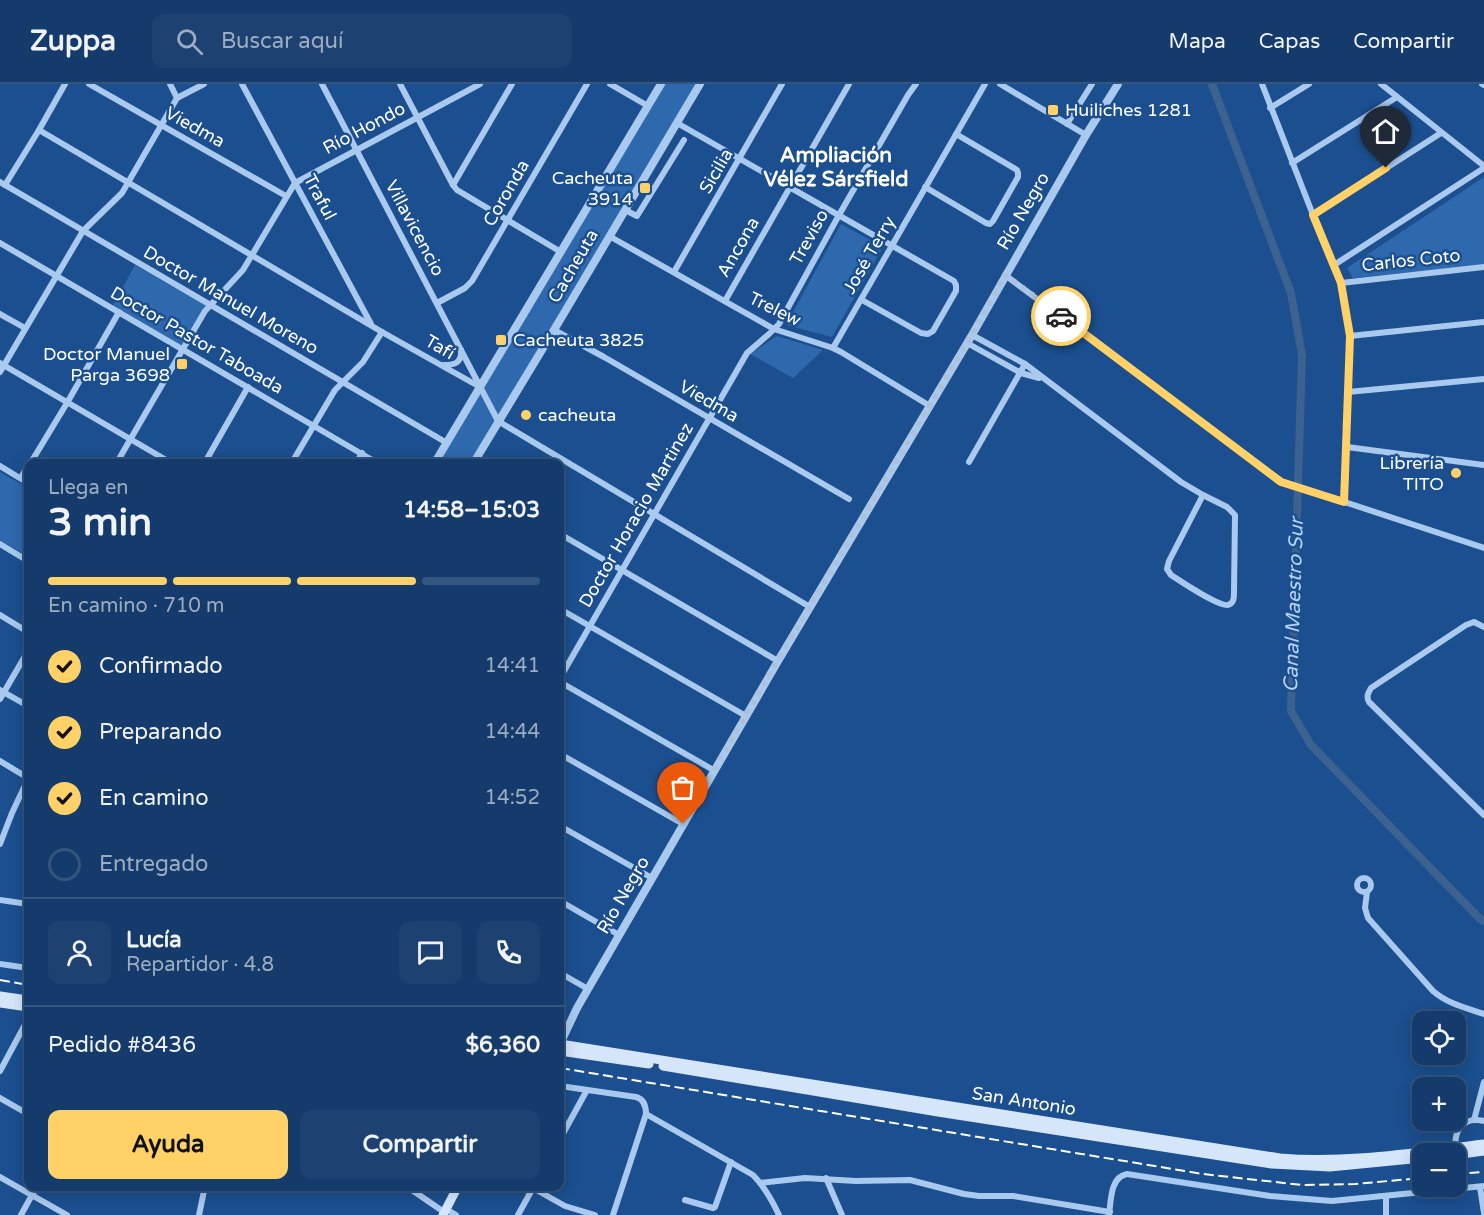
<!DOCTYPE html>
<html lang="es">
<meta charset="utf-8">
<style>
body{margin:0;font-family:"Varela Round",sans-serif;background:#1d4271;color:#f1f3f6;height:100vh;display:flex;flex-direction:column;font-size:22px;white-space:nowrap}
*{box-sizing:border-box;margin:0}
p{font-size:20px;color:#9dadc1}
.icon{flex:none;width:33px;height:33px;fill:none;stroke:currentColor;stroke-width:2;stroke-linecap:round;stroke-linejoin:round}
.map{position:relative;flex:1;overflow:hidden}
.drawer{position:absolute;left:24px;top:375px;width:540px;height:732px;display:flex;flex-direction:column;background:#143b6b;border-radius:12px;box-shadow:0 3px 15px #0003,0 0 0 2px #33557e}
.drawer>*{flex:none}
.tools{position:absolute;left:1412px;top:927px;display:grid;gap:12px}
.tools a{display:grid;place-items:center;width:54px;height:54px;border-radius:12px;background:#143b6b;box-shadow:0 3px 15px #0003,0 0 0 2px #33557e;font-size:30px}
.pin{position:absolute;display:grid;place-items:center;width:51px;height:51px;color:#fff;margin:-62px -26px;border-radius:50% 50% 50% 0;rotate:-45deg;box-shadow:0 0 6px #0007}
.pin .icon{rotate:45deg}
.courier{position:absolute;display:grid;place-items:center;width:60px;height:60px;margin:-30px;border:4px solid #ffd166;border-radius:50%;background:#fff;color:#222;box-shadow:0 2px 8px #0007}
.head em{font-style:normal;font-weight:700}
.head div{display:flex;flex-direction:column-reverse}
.head{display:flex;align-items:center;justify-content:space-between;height:102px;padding:0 24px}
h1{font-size:39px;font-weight:700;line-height:45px}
.bar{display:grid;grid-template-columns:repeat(4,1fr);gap:9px 6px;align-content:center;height:72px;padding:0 24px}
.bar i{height:8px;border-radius:4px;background:#33557e}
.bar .selected{background:#ffd166}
.bar p{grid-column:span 4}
.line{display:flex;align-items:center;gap:15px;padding:0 24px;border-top:2px solid #33557e}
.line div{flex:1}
.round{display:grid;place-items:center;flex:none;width:63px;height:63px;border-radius:12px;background:#1d4271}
ol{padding:0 24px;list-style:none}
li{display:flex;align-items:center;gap:18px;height:66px}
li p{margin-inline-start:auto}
li .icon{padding:6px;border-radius:50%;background:#ffd166;color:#111;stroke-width:4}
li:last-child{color:#9dadc1}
li i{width:33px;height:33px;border:3px solid #33557e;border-radius:50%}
.button{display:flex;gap:12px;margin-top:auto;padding:12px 24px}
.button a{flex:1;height:69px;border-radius:12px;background:#ffd166;color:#111;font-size:24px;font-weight:700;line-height:69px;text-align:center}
.button a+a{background:#1d4271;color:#f1f3f6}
header{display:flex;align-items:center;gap:36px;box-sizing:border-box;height:84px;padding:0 30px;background:#143b6b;border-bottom:2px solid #33557e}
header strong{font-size:28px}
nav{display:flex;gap:33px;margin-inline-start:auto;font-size:21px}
.search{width:420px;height:54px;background:#1d4271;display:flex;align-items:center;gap:15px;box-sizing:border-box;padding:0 21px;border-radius:12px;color:#9dadc1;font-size:22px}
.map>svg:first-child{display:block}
.green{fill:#2e69ad}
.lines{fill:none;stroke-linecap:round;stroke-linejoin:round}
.canal{stroke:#3c6290;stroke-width:8}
.minor{stroke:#a9c9ee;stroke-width:6}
.tertiary{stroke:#a9c9ee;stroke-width:8}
.secondary{stroke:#d6e6fa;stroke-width:9}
.rail{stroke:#fff;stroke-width:2;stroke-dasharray:10 4.5;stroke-linecap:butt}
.done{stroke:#afc1d8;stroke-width:6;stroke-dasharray:0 10.8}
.route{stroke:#ffd166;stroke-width:8}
.poi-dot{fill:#ffd166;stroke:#1b4f8f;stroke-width:2}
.labels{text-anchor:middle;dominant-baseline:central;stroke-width:5;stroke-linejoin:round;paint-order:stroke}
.poi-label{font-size:18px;fill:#fff;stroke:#1b4f8f;text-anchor:start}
.street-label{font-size:18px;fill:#fff;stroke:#1b4f8f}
.water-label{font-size:20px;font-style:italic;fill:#b5d3f5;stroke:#1b4f8f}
.quarter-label{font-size:21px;font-weight:bold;fill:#fff;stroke:#1b4f8f}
</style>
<header>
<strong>Zuppa</strong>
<div class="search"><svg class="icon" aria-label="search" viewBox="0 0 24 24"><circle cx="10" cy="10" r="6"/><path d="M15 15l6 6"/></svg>Buscar aquí</div>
<nav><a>Mapa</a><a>Capas</a><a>Compartir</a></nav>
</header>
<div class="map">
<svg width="1484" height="1131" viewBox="0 0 1484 1131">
<rect width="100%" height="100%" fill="#1b4f8f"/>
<!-- green -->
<g class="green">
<polygon points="661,0 700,0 473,379 434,380"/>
<polygon points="1484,93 1484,181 1353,194 1347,184"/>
<polygon points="841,140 883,163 832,253 786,241"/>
<polygon points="135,181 205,221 182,262 113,221"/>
<polygon points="777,252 823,266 793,294 750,270"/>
<polygon points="0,388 28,404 28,473 0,456"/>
</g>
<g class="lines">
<!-- canal -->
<polyline class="canal" points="1212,0 1291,209 1302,271 1291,627 1311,661 1480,835 1484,837"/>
<!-- minor -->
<g class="minor">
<polyline points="89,0 286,112"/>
<polyline points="170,0 177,14"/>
<polyline points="242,0 371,240"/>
<polyline points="322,0 498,337 810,523"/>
<polyline points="400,0 453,101 457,106 561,168"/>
<polyline points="610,0 648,22"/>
<polyline points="1000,0 1086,51"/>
<polyline points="1262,0 1313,131 1341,199 1350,252 1344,418"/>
<polyline points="1381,0 1484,82"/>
<polyline points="1482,0 1484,1"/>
<polyline points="1270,24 1309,0"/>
<polyline points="677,39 954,197 956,201 956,207 933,247 928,250 921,249 862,216"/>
<polyline points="1067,40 1092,0"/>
<polyline points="39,46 382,248 480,303"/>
<polyline points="1292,79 1397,13"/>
<polyline points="0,98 447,359"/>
<polyline points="5,101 39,46 65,0"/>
<polyline points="453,101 512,0"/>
<polyline points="925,103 986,139 990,140 993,137 1018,93 1018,89 1017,86 956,50"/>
<polyline points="625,126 637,132 684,56"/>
<polyline points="1313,131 1441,49"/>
<polyline points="609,152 774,245 833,264 841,268 930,322"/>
<polyline points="0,159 379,380"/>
<polyline points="1334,181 1484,84"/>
<polyline points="674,188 782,0"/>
<polyline points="1005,191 1281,397 1484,464"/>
<polyline points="1341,199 1484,183"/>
<polyline points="725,217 849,0"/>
<polyline points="437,219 465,204 472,197 587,0"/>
<polyline points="0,230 25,244"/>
<polyline points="554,246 604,273 849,415"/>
<path d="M972,251L1025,280L1181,398L1203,411L1169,477L1167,485L1171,491C1180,497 1220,523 1228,521C1234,519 1234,514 1234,508L1235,431L1227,423L1203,411"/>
<polyline points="1350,252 1484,238"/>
<polyline points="967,259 1021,289 1039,294"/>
<polyline points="833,264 985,0"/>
<polyline points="0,279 173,380"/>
<path d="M443,281C455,281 462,279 461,266"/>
<polyline points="0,288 83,147 122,109 177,14 204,0"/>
<polyline points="1348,308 1484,295"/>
<polyline points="1347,363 1484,381"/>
<polyline points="969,378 1025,280"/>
<polyline points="30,380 67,319 119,228"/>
<polyline points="116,380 205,227 243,186 295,99 480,0"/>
<polyline points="204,380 248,303"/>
<polyline points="291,380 335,306 363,278 382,248"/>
<polyline points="356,380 362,369"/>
<polyline points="0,382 28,399"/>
<polyline points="21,394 28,381"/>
<polyline points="560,450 778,577"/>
<polyline points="0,460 28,477"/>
<polyline points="560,525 746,632"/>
<polyline points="0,531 28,548"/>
<path d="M1484,543L1474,538L1466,541L1371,604C1368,609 1366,613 1369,618L1484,731"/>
<polyline points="560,594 747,269 769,250 779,240 839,131 908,11 916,0"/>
<polyline points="560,598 715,687"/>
<polyline points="0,606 28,622"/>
<polyline points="0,615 28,567"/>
<polyline points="560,670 683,740"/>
<polyline points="0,677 28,694"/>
<polyline points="560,742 652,794"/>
<polyline points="0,760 12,729 28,695"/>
<circle cx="1364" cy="801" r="7"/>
<path d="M1367,808L1365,824L1368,834L1433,907C1448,920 1466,924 1484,930"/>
<polyline points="0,816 28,820"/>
<polyline points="560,817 619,851"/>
<polyline points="0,880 28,884"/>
<polyline points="560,889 588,905"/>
<polyline points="0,987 28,935"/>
<path d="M560,1002L636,1013C644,1015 646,1022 646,1030L613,1131"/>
<polyline points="0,1014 28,1030"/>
<path d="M646,1030L753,1091C765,1103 772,1116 779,1131"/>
<polyline points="1474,1036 1484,998"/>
<polyline points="560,1055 587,1006"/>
<path d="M1456,1066C1453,1047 1463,1032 1484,1037"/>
<polyline points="0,1093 67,1131"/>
<polyline points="826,1094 842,1131"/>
<polyline points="760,1099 805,1094 856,1097 910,1096 964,1110 979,1112 1013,1112 1110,1128"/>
<polyline points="406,1102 444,1128"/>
<polyline points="1480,1103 1484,1129"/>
<polyline points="533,1104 565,1122 595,1131"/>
<polyline points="1386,1112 1386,1131"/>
<polyline points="685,1116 713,1124 715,1123 731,1078"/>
<polyline points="446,1125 456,1131"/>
<polyline points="21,1131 37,1102"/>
<polyline points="199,1131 205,1102"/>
<polyline points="518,1131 534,1102"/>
<path d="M1109,1131C1111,1117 1110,1093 1127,1090L1270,1112L1332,1117L1484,1102"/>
</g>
<!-- tertiary -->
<g class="tertiary">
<polyline points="434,380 661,0"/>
<polyline points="473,380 554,246 700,0"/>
<polyline points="560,960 577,924 778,577 972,251 1086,51 1118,0"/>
</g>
<!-- secondary -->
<g class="secondary">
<polyline points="0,912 28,916"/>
<polyline points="0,919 28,923"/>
<path d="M560,960L1280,1074C1348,1080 1416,1068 1484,1060"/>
<polyline points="560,967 649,980"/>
<polyline points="663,982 938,1028 1272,1080 1330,1083 1422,1074"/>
<polyline points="1455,1071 1484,1067"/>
<polyline points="443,1131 458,1102"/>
</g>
<!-- rail -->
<g class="rail">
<polyline points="0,896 28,901"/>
<polyline points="560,984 1203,1090 1302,1101 1355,1100 1422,1094"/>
<polyline points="1455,1090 1484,1088"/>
</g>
</g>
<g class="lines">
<!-- done -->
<polyline class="done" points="683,740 777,577 972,251 1005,191 1061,232"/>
<!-- route -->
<polyline class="route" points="1061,232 1281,398 1344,418 1350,252 1341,199 1313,131 1386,84"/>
</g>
<!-- markers -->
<g class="poi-dot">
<rect x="1047" y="20" width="12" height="12" rx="3"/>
<rect x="639" y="98" width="12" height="12" rx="3"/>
<rect x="495" y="250" width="12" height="12" rx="3"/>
<rect x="176" y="274" width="12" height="12" rx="3"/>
<circle cx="526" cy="331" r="6"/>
<circle cx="1456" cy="389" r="6"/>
</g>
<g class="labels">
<!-- poi labels -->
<g class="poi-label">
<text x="1065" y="26">Huiliches 1281</text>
<text x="633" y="94" text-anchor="end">Cacheuta<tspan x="633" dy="21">3914</tspan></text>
<text x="513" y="256">Cacheuta 3825</text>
<text x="170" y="270" text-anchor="end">Doctor Manuel<tspan x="170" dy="21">Parga 3698</tspan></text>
<text x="538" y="331">cacheuta</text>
<text x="1444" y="379" text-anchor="end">Librería<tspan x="1444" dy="21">TITO</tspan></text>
</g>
<!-- street labels -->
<g class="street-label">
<text transform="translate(195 43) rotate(29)">Viedma</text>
<text transform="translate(364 44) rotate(-28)">Río Hondo</text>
<text transform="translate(716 87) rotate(-60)">Sicilia</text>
<text transform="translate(506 109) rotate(-60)">Coronda</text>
<text transform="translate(320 113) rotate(62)">Traful</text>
<text transform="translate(1023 127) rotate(-60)">Río Negro</text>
<text transform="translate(415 144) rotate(62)">Villavicencio</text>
<text transform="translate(809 153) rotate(-61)">Treviso</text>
<text transform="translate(738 163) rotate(-60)">Ancona</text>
<text transform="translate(869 171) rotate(-60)">José Terry</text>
<text transform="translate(1411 176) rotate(-6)">Carlos Coto</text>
<text transform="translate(573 182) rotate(-60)">Cacheuta</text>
<text transform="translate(231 216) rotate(30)">Doctor Manuel Moreno</text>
<text transform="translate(775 225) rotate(26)">Trelew</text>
<text transform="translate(197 256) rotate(30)">Doctor Pastor Taboada</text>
<text transform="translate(440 263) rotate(30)">Tafí</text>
<text transform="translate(709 317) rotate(30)">Viedma</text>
<text transform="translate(636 431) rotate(-60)">Doctor Horacio Martinez</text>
<text transform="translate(623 811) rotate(-60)">Río Negro</text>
<text transform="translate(1024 1017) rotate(9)">San Antonio</text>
</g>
<!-- water labels -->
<g class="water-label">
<text transform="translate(1294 521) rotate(-88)">Canal Maestro Sur</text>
</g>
<!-- quarter labels -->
<g class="quarter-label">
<text x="836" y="71">Ampliación<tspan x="836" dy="24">Vélez Sársfield</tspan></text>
</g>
</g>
</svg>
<div class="tools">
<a><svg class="icon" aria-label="locate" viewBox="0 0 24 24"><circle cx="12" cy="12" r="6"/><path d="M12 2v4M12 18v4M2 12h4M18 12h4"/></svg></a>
<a>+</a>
<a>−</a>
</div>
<div class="pin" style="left:683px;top:740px;background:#ea580c"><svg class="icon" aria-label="bag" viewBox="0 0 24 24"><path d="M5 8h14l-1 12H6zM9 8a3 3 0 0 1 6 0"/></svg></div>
<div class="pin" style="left:1386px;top:84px;background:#1f2937"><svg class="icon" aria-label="home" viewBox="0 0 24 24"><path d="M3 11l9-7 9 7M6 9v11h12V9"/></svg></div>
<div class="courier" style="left:1061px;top:232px"><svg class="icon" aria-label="car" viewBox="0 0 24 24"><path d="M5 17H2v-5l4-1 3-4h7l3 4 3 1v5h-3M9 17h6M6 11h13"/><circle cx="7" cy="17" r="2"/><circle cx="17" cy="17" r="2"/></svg></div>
<section class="drawer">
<div class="head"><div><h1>3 min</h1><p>Llega en</p></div><em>14:58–15:03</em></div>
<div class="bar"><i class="selected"></i><i class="selected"></i><i class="selected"></i><i></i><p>En camino · 710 m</p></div>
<ol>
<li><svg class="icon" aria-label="check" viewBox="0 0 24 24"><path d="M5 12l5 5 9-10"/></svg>Confirmado<p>14:41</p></li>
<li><svg class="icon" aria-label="check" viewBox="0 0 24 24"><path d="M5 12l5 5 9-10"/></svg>Preparando<p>14:44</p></li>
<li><svg class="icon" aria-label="check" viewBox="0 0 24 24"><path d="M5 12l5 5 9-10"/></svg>En camino<p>14:52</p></li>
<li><i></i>Entregado</li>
</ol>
<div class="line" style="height:108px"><a class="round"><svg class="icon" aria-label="person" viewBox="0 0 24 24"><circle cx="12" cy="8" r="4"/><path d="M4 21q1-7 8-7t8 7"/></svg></a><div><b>Lucía</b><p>Repartidor · 4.8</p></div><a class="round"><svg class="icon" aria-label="chat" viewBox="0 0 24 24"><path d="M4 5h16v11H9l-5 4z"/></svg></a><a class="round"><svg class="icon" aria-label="phone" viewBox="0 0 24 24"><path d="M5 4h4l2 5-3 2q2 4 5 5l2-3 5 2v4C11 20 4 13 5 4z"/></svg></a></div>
<div class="line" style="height:78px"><div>Pedido #8436</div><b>$6,360</b></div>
<div class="button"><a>Ayuda</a><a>Compartir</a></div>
</section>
</div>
